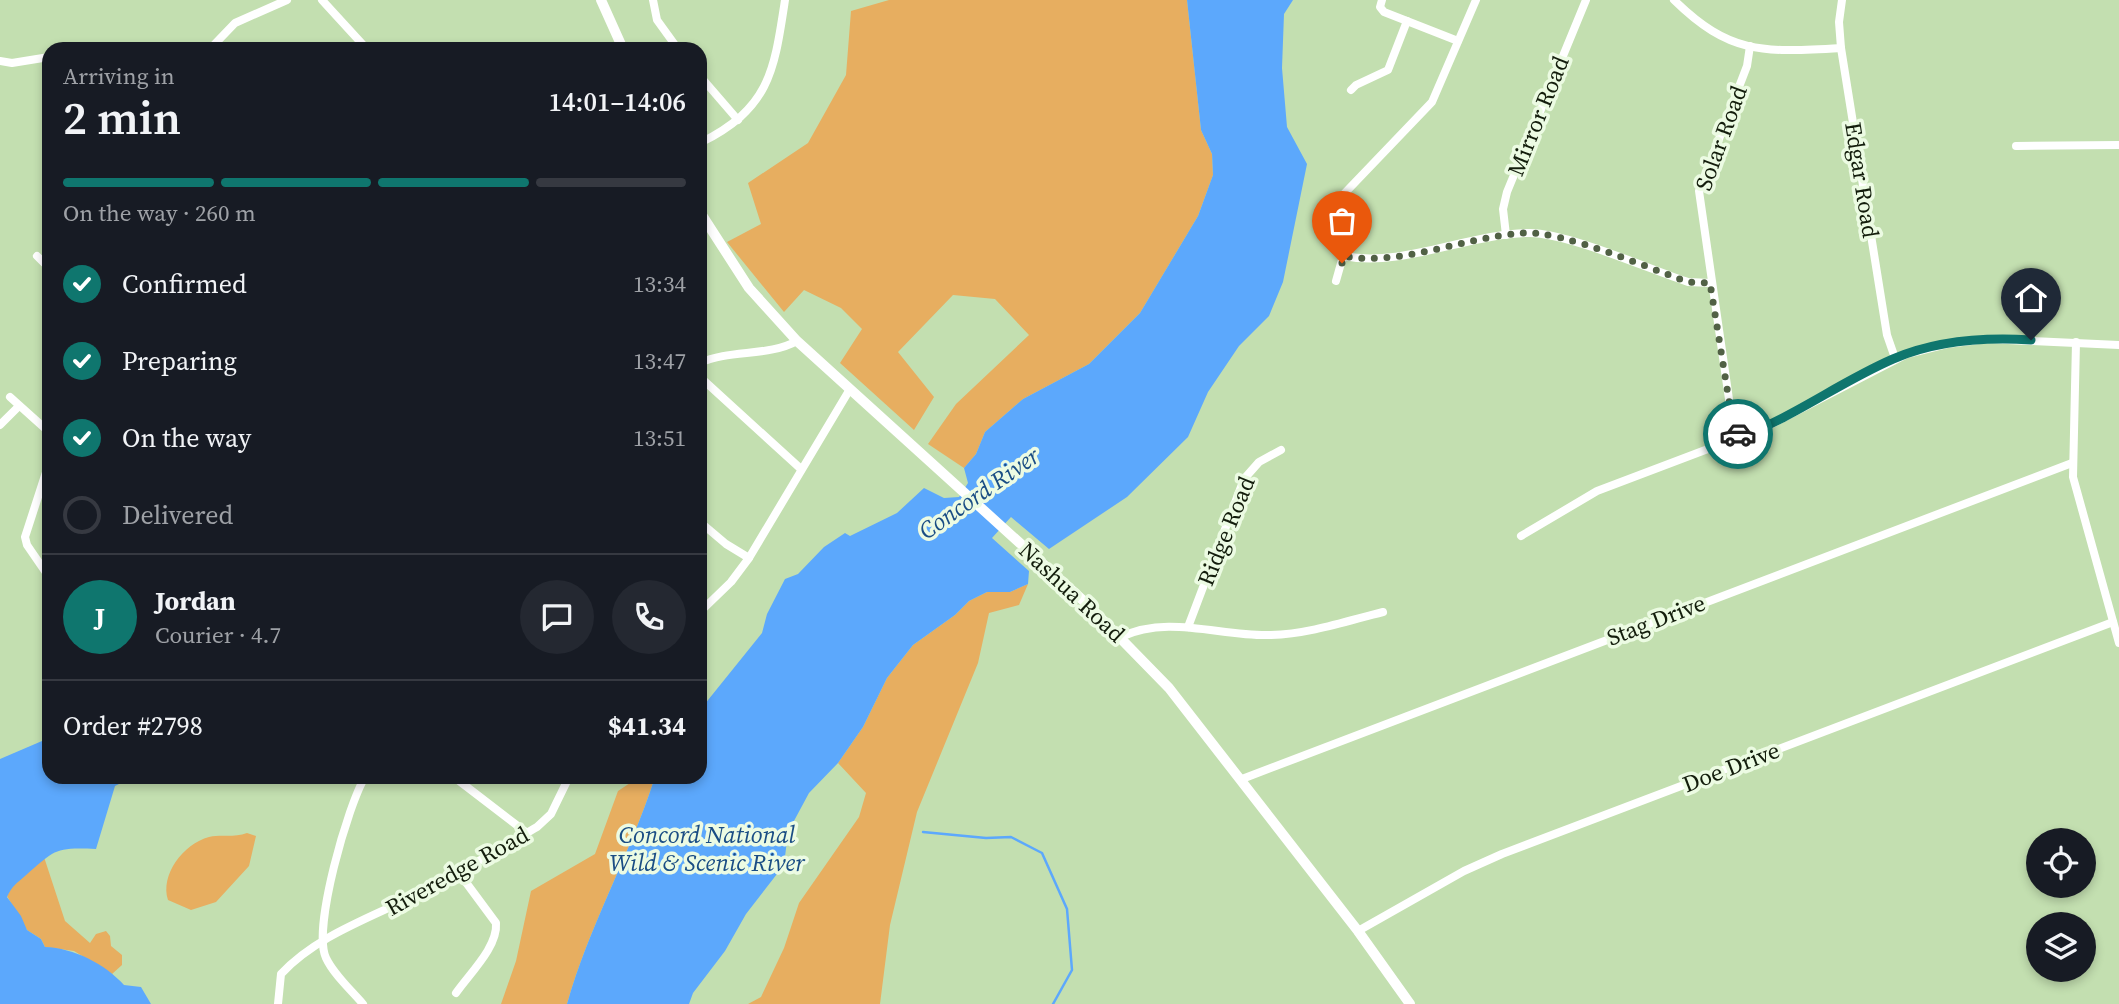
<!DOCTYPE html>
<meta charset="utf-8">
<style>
body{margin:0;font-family:"Source Serif 4",serif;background:#242831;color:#f1f3f6;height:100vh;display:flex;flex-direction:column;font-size:26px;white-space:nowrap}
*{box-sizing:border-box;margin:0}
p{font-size:23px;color:#9ea1a6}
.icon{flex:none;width:38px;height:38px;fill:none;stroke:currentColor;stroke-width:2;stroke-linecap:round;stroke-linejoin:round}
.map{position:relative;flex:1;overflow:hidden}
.drawer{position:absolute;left:42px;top:42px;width:665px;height:742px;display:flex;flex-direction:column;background:#171b24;border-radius:21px;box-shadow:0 4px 10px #0003}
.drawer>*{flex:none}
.tools{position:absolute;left:2026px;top:828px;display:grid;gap:14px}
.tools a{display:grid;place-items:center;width:70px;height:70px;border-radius:50%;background:#171b24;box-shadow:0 4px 10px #0003;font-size:35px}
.pin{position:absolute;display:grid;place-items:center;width:60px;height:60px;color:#fff;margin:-72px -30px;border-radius:50% 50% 50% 0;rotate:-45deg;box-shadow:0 0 7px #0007}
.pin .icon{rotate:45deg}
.courier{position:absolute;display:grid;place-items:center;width:70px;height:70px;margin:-35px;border:5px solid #0f766e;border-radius:50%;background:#fff;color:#222;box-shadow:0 2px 9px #0007}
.head em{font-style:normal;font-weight:600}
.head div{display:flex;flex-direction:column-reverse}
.head{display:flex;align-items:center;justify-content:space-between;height:119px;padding:0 21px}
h1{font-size:46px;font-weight:600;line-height:52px}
.bar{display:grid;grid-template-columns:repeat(4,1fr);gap:10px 7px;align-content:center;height:84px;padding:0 21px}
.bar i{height:9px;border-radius:5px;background:#363941}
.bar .active{background:#0f766e}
.bar p{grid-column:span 4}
.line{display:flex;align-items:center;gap:18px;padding:0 21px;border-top:2px solid #363941}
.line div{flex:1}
.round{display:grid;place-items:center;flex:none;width:74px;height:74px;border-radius:37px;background:#242831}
ol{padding:0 21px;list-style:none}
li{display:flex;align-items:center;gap:21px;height:77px}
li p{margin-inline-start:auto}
li .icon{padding:7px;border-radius:50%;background:#0f766e;color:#fff;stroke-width:4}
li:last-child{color:#9ea1a6}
li i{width:38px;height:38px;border:4px solid #363941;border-radius:50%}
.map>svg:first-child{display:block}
.green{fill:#e7ae60}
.water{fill:#5ca8fc}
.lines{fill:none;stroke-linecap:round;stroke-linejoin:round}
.stream{stroke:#5ca8fc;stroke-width:2.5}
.minor{stroke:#fff;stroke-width:8}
.major{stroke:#fff;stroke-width:10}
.done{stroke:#516145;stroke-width:7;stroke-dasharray:0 12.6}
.route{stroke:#0f766e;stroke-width:9}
.labels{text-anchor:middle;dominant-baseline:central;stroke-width:7;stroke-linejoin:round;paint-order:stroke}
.street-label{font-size:23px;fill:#131d0c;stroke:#ecfbe3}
.water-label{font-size:24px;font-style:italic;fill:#1a4d84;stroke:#ecfbe3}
</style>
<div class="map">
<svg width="2119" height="1004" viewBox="0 0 2119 1004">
<rect width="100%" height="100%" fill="#c3dfb0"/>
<!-- green -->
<g class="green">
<polygon points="889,0 1187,0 1201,130 1212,154 1213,175 1198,216 1140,313 1089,364 1023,399 985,432 976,454 964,468 928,444 956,404 1029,335 995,299 953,295 898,352 934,397 914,430 840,363 862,329 841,308 804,290 784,312 727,242 761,224 748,183 808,143 846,75 851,11"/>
<polygon points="1028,584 1019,605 989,613 978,663 917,812 890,925 880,1004 748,1004 761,997 784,948 799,903 859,817 866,793 838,763 863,727 887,678 913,645 955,615 969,601 987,592 1010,592"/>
<path d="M639,777H655C630,855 589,926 567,1004H501L516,961L531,891L595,854L618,791Z"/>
<path d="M247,833L256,836L249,866L216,902L191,910L168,900C160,875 183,844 209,837C221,834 234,838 247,833Z"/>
<polygon points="44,857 65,921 90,943 96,934 106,931 110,936 111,946 122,955 122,965 112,974 74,951 45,947 41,939 27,930 7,896 13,884"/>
</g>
<!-- water -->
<g class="water">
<path d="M1187,0H1293L1284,14L1282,68L1287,127L1307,164L1283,282L1269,316L1239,346L1208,392L1188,437L1127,497L1049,549L1011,517L992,538L1029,571L1028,584L1010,592H987L969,601L955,615L913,645L887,678L863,727L838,763L809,793L788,832L784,865L746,914L725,951L693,993L689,1004H567C589,926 630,855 655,777H700V710L762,633L767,614L785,579L798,574L824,547L845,533L850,536L897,513L924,488L944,498L959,497L968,483L964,468L976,454L985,432L1023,399L1089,364L1140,313L1198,216L1213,175L1212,154L1201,130Z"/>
<path d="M49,738V777H133L115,786L96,849C54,847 55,850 25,876C17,883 12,886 7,897L21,916L27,930L41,939L45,947C74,948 105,964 124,985L141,987L151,1004H0V759Z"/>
</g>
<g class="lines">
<!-- stream -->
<polyline class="stream" points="923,832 986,838 1011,837 1042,853 1067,909 1072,970 1053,1004"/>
<!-- minor -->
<g class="minor">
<polyline points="322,0 365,47 363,49"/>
<polyline points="653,0 657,20 678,49"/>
<polyline points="1382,0 1380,7 1384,12 1458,41"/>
<path d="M1674,0C1731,56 1765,52 1841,48"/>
<polyline points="1842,0 1839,22 1841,48 1887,335 1895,358"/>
<polyline points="210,49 235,23 287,0"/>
<polyline points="0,61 12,63 49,57"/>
<polyline points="700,76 738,120"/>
<polyline points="1351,90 1356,85 1388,70 1407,21"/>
<path d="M700,143C770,108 774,72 785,0"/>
<polyline points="2016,146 2119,145"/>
<polyline points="1506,235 1503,209 1507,192 1586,0"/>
<polyline points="37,256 49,268"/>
<path d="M1344,256C1402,268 1470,233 1530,233C1567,233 1649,269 1688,282L1711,283"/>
<polyline points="1336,281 1345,249 1339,207 1341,197 1432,102 1476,0"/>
<polyline points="2076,342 2073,477 2119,643"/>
<path d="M700,363C730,349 768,357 797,341"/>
<polyline points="700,377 801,469"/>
<polyline points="10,397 49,432"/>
<polyline points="0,425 19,406"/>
<polyline points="1740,437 1731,413 1699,191 1747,66 1750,46"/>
<polyline points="49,463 25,537 27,545 49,577"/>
<polyline points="700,522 726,544 749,558"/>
<polyline points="1521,536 1597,491 1766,427 1907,354 1947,344 1987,339 2119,345"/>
<polyline points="700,612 731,582 749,558 850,389"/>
<polyline points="1188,627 1244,479 1259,462 1281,450"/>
<path d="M1121,637C1168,614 1222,637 1271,635C1309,634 1347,621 1383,612"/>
<polyline points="454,777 527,833"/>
<polyline points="1242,779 2072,463"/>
<polyline points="1358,931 1464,871 1502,854 2113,622"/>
<path d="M456,993C469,974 498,947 496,923L459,873"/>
<path d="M278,1004L281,974C317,935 373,917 420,893C460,873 498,850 537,827L551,814L569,777"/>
<path d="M363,1004C351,990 334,975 326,958C312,929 348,805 365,777"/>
</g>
<!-- major -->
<g class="major">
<polyline points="601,0 623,49"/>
<polyline points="700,212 749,288 797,341 1087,604 1169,688 1358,931 1410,1004"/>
</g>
</g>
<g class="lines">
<!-- done -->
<path class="done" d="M1342,263L1344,256C1401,267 1467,236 1524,233C1564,231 1648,268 1688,282L1710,283L1731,413L1738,434"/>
<!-- route -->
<path class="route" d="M1738,434L1740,437C1794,417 1840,382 1893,359C1937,340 1984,337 2031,340"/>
</g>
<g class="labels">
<!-- street labels -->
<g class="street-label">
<text transform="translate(1538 116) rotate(-68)">Mirror Road</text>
<text transform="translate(1721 138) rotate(-70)">Solar Road</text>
<text transform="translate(1862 180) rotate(81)">Edgar Road</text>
<text transform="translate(1226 531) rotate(-68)">Ridge Road</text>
<text transform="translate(1072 592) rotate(43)">Nashua Road</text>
<text transform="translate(1656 620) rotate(-21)">Stag Drive</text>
<text transform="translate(1731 767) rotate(-21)">Doe Drive</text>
<text transform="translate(457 871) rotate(-29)">Riveredge Road</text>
</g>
<!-- water labels -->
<g class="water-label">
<text transform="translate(979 493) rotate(-35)">Concord River</text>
<text x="707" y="834">Concord National<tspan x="707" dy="28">Wild &amp; Scenic River</tspan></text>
</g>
</g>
</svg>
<div class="tools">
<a><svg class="icon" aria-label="locate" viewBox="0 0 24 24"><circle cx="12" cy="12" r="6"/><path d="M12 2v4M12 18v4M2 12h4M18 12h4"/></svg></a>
<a><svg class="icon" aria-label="layers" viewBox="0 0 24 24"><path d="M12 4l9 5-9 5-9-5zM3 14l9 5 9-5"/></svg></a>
</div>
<div class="pin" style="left:1342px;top:263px;background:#ea580c"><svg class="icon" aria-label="bag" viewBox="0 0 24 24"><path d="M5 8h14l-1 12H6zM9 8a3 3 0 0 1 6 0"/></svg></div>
<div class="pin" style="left:2031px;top:340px;background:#1f2937"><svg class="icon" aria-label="home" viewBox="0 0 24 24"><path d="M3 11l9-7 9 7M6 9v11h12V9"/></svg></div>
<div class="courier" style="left:1738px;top:434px"><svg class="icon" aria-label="car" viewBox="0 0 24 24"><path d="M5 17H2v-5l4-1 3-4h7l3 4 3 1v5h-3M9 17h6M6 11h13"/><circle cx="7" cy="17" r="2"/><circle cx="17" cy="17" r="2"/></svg></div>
<section class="drawer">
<div class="head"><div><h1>2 min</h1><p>Arriving in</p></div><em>14:01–14:06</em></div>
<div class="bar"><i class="active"></i><i class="active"></i><i class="active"></i><i></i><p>On the way · 260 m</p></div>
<ol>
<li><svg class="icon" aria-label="check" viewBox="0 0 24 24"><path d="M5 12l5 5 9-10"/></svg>Confirmed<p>13:34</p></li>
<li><svg class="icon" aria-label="check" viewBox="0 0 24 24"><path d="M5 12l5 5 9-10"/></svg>Preparing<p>13:47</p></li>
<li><svg class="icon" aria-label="check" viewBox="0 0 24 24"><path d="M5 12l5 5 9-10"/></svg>On the way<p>13:51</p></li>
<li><i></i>Delivered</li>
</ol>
<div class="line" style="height:126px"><b class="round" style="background:#0f766e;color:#fff">J</b><div><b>Jordan</b><p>Courier · 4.7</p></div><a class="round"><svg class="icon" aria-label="chat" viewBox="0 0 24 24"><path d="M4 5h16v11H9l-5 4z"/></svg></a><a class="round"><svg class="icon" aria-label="phone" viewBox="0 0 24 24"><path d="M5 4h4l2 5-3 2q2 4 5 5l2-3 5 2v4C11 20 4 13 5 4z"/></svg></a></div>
<div class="line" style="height:91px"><div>Order #2798</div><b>$41.34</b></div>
</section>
</div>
